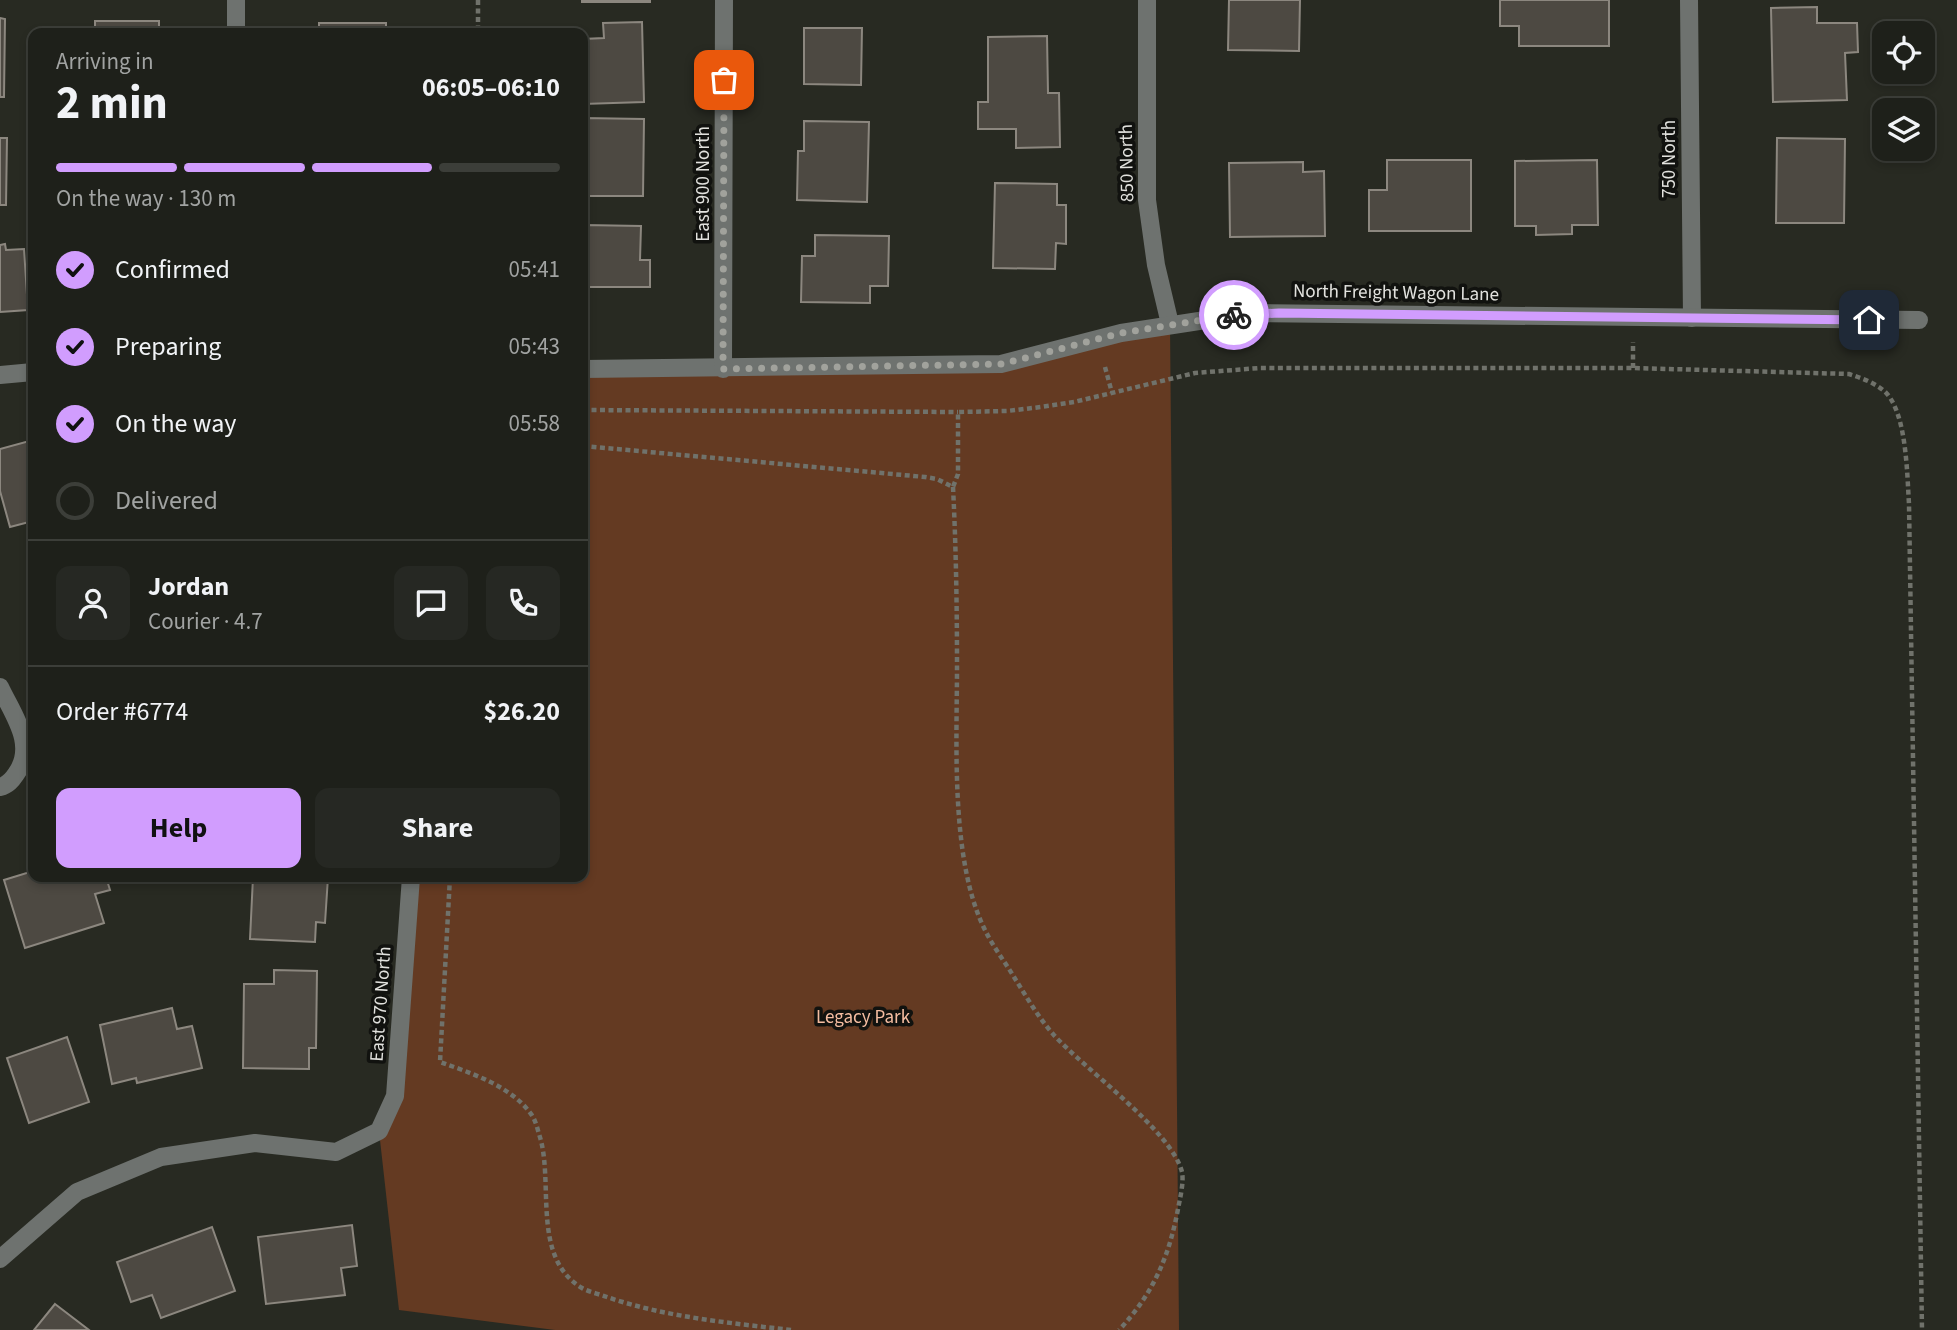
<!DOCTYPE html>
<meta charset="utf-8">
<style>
body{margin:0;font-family:"Source Sans 3",sans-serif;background:#262823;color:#f1f3f6;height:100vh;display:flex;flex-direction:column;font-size:26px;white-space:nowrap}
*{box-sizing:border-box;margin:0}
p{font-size:23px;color:#a1a3a2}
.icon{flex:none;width:38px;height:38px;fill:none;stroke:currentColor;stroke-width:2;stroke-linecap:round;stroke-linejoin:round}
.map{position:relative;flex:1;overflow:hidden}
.details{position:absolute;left:28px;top:28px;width:560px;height:854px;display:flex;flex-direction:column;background:#1e201a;border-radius:14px;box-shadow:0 4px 10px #0003,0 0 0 2px #3c3e39}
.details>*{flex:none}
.fabs{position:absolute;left:1872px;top:21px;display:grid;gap:14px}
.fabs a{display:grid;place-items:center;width:63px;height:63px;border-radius:14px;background:#1e201a;box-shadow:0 4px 10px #0003,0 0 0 2px #3c3e39;font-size:35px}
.pin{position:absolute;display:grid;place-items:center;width:60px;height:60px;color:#fff;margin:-30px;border-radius:14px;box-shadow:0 4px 10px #0006}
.courier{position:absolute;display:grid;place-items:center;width:70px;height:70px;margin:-35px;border:5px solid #d19dfe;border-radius:50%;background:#fff;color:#222;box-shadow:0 2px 9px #0007}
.summary em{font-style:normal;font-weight:700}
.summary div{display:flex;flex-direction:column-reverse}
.summary{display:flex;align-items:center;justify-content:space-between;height:119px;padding:0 28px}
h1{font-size:46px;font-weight:700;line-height:52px}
.bar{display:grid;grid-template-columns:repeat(4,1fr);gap:10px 7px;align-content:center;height:84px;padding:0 28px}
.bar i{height:9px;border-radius:5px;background:#3c3e39}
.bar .current{background:#d19dfe}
.bar p{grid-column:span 4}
.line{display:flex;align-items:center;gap:18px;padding:0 28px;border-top:2px solid #3c3e39}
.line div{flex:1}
.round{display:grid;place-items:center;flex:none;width:74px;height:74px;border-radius:14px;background:#262823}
ol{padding:0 28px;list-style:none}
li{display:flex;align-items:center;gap:21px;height:77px}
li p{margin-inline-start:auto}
li .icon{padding:7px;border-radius:50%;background:#d19dfe;color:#111;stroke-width:4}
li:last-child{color:#a1a3a2}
li i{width:38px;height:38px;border:4px solid #3c3e39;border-radius:50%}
.button{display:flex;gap:14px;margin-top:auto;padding:14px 28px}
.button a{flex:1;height:80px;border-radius:14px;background:#d19dfe;color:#111;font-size:28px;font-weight:700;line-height:80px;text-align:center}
.button a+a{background:#262823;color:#f1f3f6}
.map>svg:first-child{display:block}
.green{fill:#643a22}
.building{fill:#4d4942;stroke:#8c877f;stroke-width:2}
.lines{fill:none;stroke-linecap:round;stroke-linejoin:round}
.path{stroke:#70726b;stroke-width:4.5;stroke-dasharray:5 3.5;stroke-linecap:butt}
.minor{stroke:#6e726f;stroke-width:18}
.done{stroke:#a1a29c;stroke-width:7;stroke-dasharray:0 12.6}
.route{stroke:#d19dfe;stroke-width:9}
.labels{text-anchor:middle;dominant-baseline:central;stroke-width:7;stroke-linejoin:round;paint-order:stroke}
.street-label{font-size:19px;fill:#e2e2de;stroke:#11120f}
.park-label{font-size:19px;fill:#f5bda1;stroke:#11120f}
</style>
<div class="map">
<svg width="1957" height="1330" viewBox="0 0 1957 1330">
<rect width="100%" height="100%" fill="#282a22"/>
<!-- green -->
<polygon class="green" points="1170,324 1179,1330 555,1330 399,1310 379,1131 395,1096 411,877 583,877 583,366 1001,364"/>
<!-- building -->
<g class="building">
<rect x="582" y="0" width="68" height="2"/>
<polygon points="1229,0 1300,0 1299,51 1228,50"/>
<polygon points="1500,0 1609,0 1609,46 1519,46 1519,26 1500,26"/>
<polygon points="1817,7 1817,23 1857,23 1858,52 1845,53 1847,100 1773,102 1771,8"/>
<polygon points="0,18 5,19 4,97 0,97"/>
<rect x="95" y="21" width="64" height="12"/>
<polygon points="642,22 644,102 583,104 583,39 604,38 603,23"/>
<rect x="319" y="23" width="67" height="10"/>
<polygon points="804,28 862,28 861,85 804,84"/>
<polygon points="1047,36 1048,93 1059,93 1060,147 1016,148 1016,129 978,129 978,102 988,102 988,37"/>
<polygon points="583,118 644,119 643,196 583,196"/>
<polygon points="804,121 869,122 867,202 797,200 798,151 804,151"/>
<polygon points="0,138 7,138 6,205 0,205"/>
<polygon points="1777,138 1845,139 1844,223 1776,223"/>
<polygon points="1387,160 1471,160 1471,231 1369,231 1369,190 1387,190"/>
<polygon points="1597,160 1598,225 1572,225 1572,234 1536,235 1536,226 1515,226 1515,161"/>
<polygon points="1303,162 1303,172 1324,171 1325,236 1230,237 1229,163"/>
<polygon points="995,183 1057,184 1057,205 1066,205 1066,244 1056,243 1055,269 993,268"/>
<polygon points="584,225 641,226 640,260 650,260 650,287 584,287"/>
<polygon points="815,235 889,236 888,286 870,286 870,303 801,302 802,256 815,256"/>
<polygon points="5,244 6,250 24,249 28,310 0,312 0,245"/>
<polygon points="33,440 33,521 10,527 0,491 0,449"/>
<polygon points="33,871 33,877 106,877 110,890 95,894 104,923 25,948 4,880"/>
<polygon points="253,877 328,877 325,923 316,922 315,942 250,939"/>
<polygon points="274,970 317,971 316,1048 309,1048 309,1069 243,1068 244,984 274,984"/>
<polygon points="172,1008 177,1029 192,1026 202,1068 137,1083 136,1078 112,1084 100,1025"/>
<polygon points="67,1037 89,1102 29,1123 7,1058"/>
<polygon points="352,1225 357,1266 341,1268 345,1295 266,1304 258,1237"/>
<polygon points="212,1227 235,1291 161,1318 152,1295 131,1302 117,1262"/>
<polygon points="55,1304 89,1330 34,1330"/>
</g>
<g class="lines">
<!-- path -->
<g class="path">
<polyline points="478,0 478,33"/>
<polyline points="1105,367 1112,393"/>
<polyline points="1633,368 1633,342"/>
<polyline points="583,410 958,412"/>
<path d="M583,446L925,477L937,479L953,487L958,474V412L1007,411L1041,407L1074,402L1195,373L1260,368H1633L1849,374C1861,378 1873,382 1883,390C1907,409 1907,475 1909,504L1922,1330"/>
<path d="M953,487C956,547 957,607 957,667C957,744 950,863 986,932C994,948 1005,962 1014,977C1026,996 1038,1017 1053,1034C1083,1068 1172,1131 1182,1172C1184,1183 1180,1198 1178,1209C1169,1257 1153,1294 1119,1330"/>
<path d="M450,877L440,1062C471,1073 511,1086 531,1114C535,1119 537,1127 539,1134C555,1181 530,1257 582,1288C589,1292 599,1294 607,1297C665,1317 730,1323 791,1330"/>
</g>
<!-- minor -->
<g class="minor">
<polyline points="236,0 236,33"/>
<polyline points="1147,0 1147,200 1156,265 1170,324"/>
<polyline points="1689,0 1692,318"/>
<polyline points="583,369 1001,364 1121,333 1251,313 1919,320"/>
<polyline points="723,369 724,0"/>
<polyline points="0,375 33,372"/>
<path d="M0,687C13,715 37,745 16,774C12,780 8,785 0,787"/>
<polyline points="0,1259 77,1192 161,1157 255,1143 336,1152 379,1131 395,1096 411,877"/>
</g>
</g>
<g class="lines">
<!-- done -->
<polyline class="done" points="724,80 723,369 1002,364 1121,333 1234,315"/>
<!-- route -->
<polyline class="route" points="1234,315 1279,313 1869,320"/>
</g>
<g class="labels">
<!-- street labels -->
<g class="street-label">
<text transform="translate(1669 159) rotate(-90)">750 North</text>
<text transform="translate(1127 163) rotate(-91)">850 North</text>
<text transform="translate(703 184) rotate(-90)">East 900 North</text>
<text transform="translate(1396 293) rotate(1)">North Freight Wagon Lane</text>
<text transform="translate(381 1004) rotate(-86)">East 970 North</text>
</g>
<!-- park labels -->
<g class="park-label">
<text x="863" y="1017">Legacy Park</text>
</g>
</g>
</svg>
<div class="fabs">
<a><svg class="icon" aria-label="locate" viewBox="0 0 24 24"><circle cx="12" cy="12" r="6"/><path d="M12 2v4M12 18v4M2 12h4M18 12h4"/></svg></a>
<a><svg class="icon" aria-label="layers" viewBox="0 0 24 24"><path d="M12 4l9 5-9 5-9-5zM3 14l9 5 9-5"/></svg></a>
</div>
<div class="pin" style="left:724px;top:80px;background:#ea580c"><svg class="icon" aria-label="bag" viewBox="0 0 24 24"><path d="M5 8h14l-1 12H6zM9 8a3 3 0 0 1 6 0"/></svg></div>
<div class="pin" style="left:1869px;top:320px;background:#1f2937"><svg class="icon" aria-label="home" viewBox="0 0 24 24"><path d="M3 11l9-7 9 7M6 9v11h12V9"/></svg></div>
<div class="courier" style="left:1234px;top:315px"><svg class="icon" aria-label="bike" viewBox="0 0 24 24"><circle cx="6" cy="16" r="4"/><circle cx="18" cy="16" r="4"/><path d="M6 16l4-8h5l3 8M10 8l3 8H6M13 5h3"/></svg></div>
<section class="details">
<div class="summary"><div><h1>2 min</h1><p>Arriving in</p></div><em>06:05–06:10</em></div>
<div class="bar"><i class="current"></i><i class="current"></i><i class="current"></i><i></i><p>On the way · 130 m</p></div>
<ol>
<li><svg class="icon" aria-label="check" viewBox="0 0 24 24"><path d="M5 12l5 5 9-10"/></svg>Confirmed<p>05:41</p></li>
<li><svg class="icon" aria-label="check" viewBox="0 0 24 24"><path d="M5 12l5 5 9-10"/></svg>Preparing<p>05:43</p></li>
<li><svg class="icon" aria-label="check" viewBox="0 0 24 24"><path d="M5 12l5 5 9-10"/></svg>On the way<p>05:58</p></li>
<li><i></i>Delivered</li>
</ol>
<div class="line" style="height:126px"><a class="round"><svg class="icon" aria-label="person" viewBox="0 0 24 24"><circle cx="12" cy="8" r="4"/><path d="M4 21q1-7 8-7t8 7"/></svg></a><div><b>Jordan</b><p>Courier · 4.7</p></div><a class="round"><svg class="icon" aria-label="chat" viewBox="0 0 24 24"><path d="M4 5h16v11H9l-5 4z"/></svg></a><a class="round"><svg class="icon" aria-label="phone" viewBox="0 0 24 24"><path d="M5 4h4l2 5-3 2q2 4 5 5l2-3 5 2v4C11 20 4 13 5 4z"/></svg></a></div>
<div class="line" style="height:91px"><div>Order #6774</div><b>$26.20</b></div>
<div class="button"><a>Help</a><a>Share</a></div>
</section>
</div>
